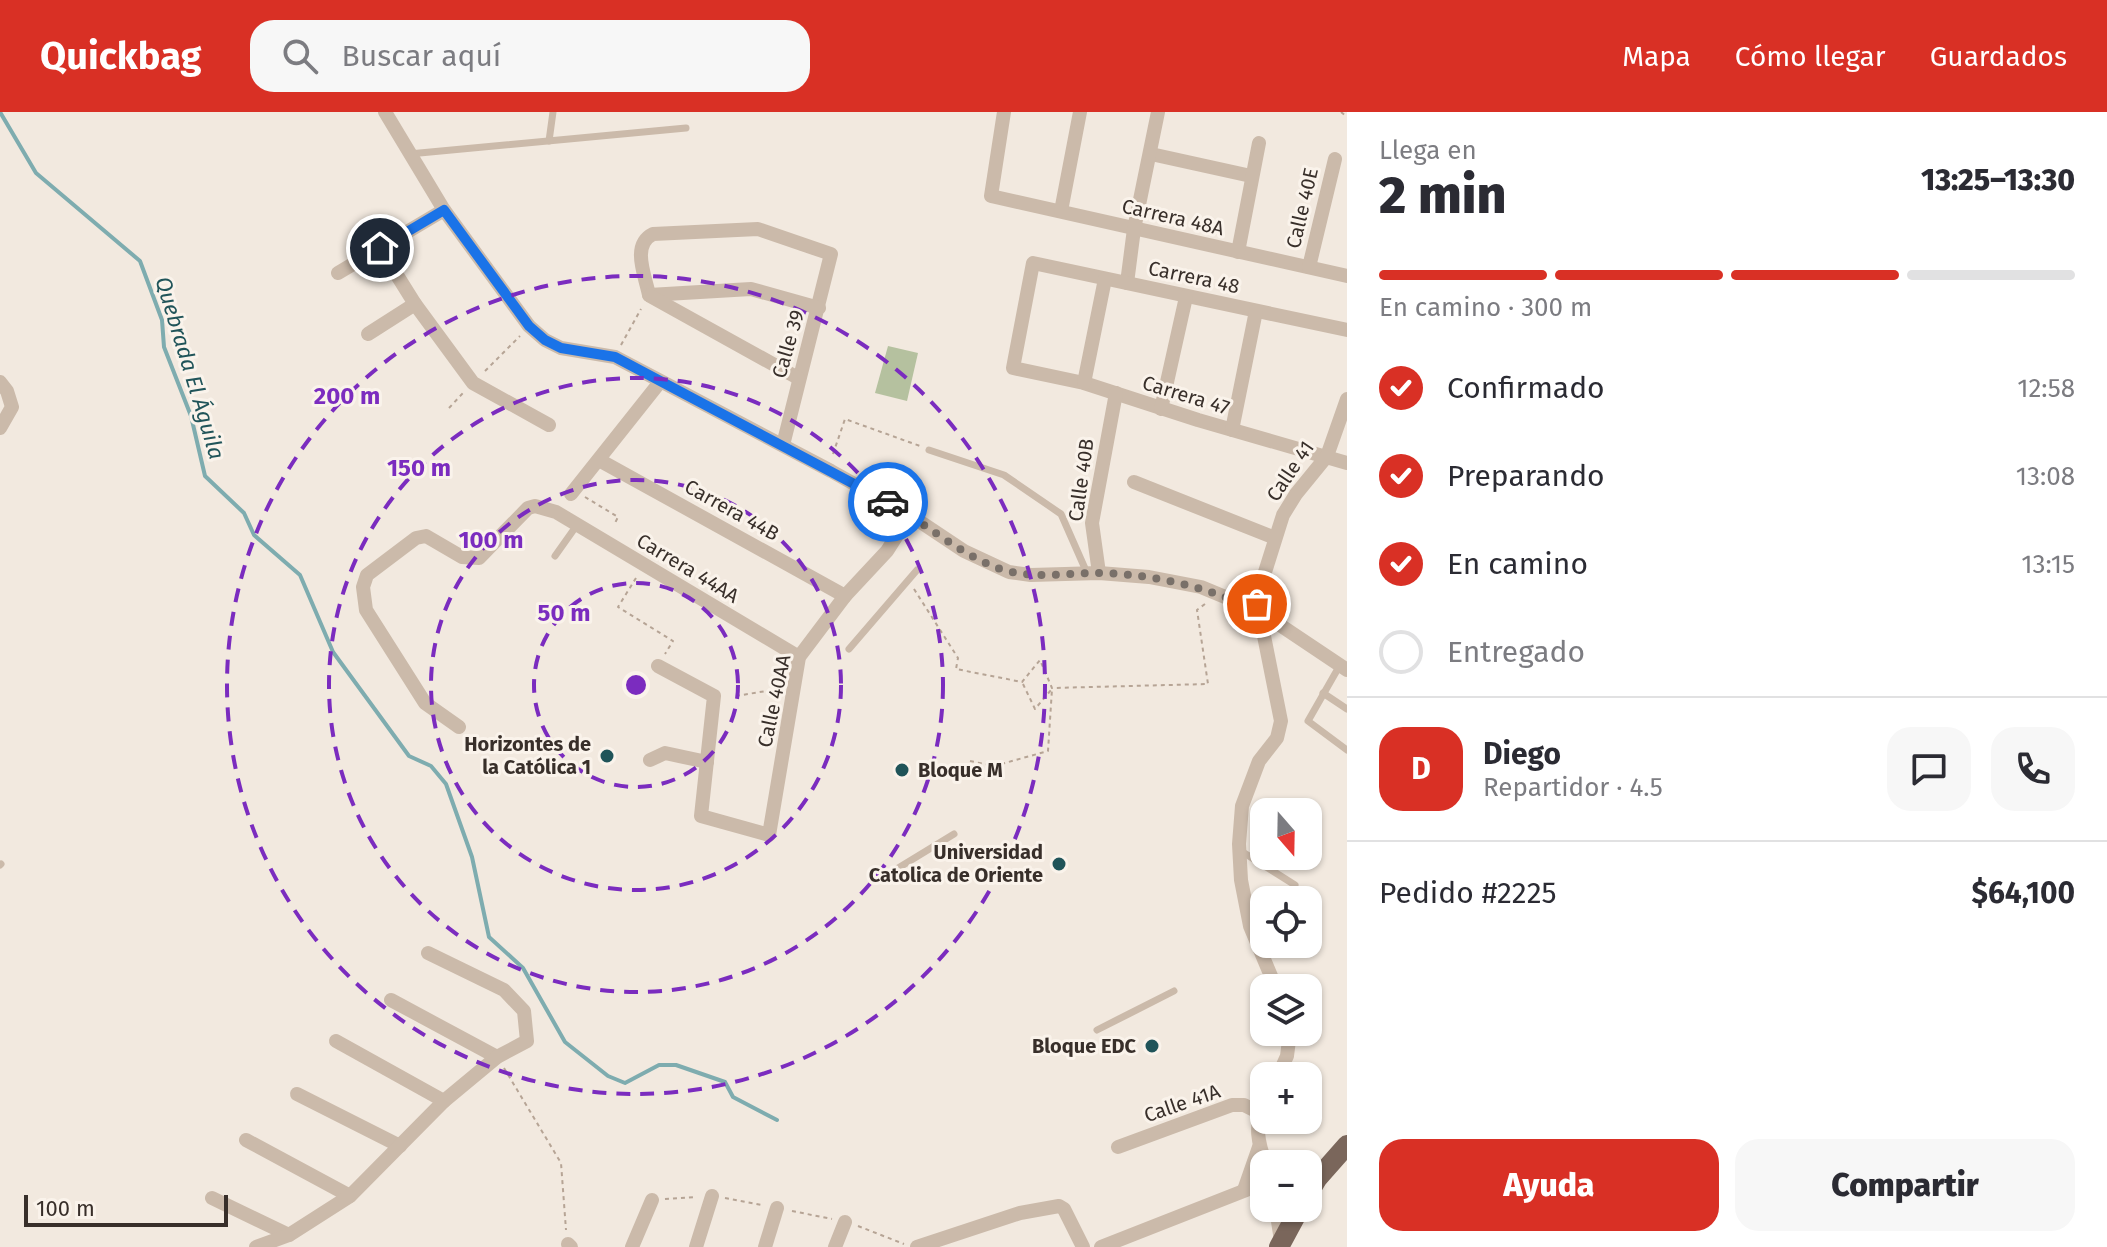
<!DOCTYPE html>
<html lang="es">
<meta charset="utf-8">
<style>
body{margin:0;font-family:"Fira Sans",sans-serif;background:#f7f7f7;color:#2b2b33;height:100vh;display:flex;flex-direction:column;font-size:30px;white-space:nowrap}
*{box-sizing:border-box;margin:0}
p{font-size:26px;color:#7c7c81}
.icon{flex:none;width:44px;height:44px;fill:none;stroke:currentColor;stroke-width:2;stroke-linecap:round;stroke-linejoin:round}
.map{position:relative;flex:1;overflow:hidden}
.panel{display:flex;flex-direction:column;background:#fff;width:760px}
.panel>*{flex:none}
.needle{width:52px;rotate:160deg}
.controls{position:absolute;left:1250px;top:686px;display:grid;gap:16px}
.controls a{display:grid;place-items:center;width:72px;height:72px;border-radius:16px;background:#fff;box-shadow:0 2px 6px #0004;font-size:40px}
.scale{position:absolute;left:24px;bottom:20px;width:204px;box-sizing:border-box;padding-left:8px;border:4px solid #382f2a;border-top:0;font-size:22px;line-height:28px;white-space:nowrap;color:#382f2a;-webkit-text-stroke:6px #faf3eb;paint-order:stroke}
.pin{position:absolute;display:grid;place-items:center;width:68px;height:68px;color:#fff;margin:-34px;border:4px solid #fff;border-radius:50%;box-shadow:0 2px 8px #0007}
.courier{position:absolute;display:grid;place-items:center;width:80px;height:80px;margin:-40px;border:6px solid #1a73e8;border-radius:50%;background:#fff;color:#222;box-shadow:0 2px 10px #0007}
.overview em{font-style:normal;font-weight:800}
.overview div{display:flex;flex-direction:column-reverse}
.overview{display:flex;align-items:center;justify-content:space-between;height:136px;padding:0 32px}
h1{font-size:52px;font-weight:800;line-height:60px}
.bar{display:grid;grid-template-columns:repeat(4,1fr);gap:12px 8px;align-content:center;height:96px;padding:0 32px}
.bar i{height:10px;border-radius:6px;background:#e1e1e2}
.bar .on{background:#d93025}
.bar p{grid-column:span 4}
.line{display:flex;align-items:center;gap:20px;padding:0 32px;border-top:2px solid #e1e1e2}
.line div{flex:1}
.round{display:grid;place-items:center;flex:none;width:84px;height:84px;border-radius:24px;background:#f7f7f7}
ol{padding:0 32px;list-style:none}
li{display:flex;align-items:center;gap:24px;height:88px}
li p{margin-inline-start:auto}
li .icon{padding:8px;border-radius:50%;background:#d93025;color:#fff;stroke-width:4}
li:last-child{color:#7c7c81}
li i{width:44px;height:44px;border:4px solid #e1e1e2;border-radius:50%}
.cta{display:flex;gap:16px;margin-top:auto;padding:16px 32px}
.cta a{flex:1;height:92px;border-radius:24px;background:#d93025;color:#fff;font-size:32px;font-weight:800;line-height:92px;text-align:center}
.cta a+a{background:#f7f7f7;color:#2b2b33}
header{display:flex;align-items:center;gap:48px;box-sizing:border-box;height:112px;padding:0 40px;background:#d93025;color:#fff}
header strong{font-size:38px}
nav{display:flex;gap:44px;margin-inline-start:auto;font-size:28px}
.search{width:560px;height:72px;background:#f7f7f7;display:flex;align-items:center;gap:20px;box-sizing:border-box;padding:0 28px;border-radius:24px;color:#7c7c81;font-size:30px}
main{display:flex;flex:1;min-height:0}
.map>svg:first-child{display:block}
.green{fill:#b5c19f}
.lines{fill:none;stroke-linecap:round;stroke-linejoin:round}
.stream{stroke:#7eacaf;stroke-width:4}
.path{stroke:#b6a495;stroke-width:2;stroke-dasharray:4 4;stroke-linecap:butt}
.lane{stroke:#cbbaaa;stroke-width:7}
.street{stroke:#cbbaaa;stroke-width:14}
.primary{stroke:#7a665b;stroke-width:20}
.done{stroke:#797069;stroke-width:8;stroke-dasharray:0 14.4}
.route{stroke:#1a73e8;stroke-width:10}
.ring{fill:none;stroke:#7b2cbf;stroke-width:4;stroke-dasharray:14 10}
.poi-dot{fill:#205459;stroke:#faf3eb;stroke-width:3}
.labels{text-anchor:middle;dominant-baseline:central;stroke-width:6;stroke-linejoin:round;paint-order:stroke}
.street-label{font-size:20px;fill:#382f2a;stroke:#faf3eb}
.poi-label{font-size:20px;font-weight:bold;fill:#382f2a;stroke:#faf3eb;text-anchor:end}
.water-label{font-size:22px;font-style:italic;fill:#205459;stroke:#faf3eb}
.centre{fill:#7b2cbf;stroke:#faf3eb;stroke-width:4}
.ring-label{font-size:24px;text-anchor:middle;font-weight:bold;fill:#7b2cbf;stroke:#faf3eb;stroke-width:6;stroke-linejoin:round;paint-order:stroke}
</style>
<header>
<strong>Quickbag</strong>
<div class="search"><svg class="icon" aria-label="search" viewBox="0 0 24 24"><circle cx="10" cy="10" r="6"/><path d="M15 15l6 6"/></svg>Buscar aquí</div>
<nav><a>Mapa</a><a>Cómo llegar</a><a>Guardados</a></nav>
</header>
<main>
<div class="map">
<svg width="1347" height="1135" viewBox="0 0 1347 1135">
<rect width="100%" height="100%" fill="#f2e9df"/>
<!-- green -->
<polygon class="green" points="888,234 918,241 907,289 875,281"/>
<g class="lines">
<!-- stream -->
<polyline class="stream" points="0,0 36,61 140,149 162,208 164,235 191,304 205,364 244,401 254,423 300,463 333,540 409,644 431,654 446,672 472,745 489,825 523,856 565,930 608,964 625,971 659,953 676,953 725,970 733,985 777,1008"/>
<!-- path -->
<g class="path">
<polyline points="1341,0 1347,5"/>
<polyline points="621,233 641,197"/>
<polyline points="485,259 520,224"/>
<polyline points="449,296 463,281"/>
<polyline points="833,342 845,307 920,334"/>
<polyline points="585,385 618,405 615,411"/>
<polyline points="636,466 618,495 673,529 665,542"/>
<polyline points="914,477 958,546 956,557 1022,570 1040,548 1052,576 1208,572 1197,498 1205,492"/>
<polyline points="1023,572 1035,597 1051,578"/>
<polyline points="736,584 766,579 777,582"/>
<polyline points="970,649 994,654 1048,639 1052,577"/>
<polyline points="504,956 561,1051 566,1118"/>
<polyline points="725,1086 762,1093"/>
<polyline points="665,1087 695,1085"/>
<polyline points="792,1099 832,1107"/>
<polyline points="858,1114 904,1132"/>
</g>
<!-- lane -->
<g class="lane">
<polyline points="549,29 553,0"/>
<polyline points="409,42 686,16"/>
<polyline points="929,338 1004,363 1061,402 1087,461"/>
<polyline points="555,444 577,413"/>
<polyline points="849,537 917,458"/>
<polyline points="1340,553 1308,609 1347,638"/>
<polyline points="1323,581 1347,597"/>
<polyline points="1241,739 1295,773"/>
<polyline points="0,753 1,752"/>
<polyline points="890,761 954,722"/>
<polyline points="1097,918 1174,879"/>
</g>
<!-- street -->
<g class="street">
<polyline points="385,0 444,98 529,214 545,228 561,236 615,245 831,359 910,403 964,439 1009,460 1031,463 1099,461 1149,465 1201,475 1259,499 1347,558"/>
<polyline points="1004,0 991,84 1347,164"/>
<polyline points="1151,42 1251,64"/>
<polyline points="1061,99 1080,0"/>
<polyline points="380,136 415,192 473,271 549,313"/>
<polyline points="1238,140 1259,31"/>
<polyline points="1309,155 1335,47"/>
<polyline points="338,161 444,98"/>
<polyline points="1127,171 1134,117 1158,0"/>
<path d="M649,183C645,163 631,133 653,122L758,117L831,142L783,333"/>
<polyline points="649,183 751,177 819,196"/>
<polyline points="650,184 798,266"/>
<polyline points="1347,218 1033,151 1013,256 1084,271 1198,308 1347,351"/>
<polyline points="368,222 415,192"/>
<polyline points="0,270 7,279 12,295 0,316"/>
<polyline points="1084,271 1105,167"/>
<polyline points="1161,297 1186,185"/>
<polyline points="1232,318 1256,199"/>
<polyline points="599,348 845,484"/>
<polyline points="1134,370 1275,426"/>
<polyline points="571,382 660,270"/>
<polyline points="1099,461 1092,411 1116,281"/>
<polyline points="658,554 714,584 701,704 769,723 799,545 845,484 887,439 910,403"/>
<polyline points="459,615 425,591 366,498 363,475 367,463 416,426 426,424 462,445 479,446 528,396 535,394 556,400 799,545"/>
<polyline points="650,648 665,641 707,650"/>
<polyline points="1276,876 1250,814 1241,768 1239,732 1242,694 1259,649 1277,626 1281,609 1259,499 1259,479 1283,403 1296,382 1327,344 1347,287"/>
<polyline points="391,888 497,945"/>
<polyline points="336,929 444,989"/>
<polyline points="1278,964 1287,944 1290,920"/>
<polyline points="297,982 400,1034"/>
<path d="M1264,993C1254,1014 1258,1031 1266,1052"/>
<polyline points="246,1028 350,1084"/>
<polyline points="1118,1035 1232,993 1244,993 1260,1001"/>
<polyline points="1244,1078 1259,1035"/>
<polyline points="212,1086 289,1123"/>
<polyline points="1276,1096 1281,1129"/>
<polyline points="568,1132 571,1135"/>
<polyline points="256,1135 289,1123 350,1084 444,989 497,945 527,929 524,899 504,878 428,841"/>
<polyline points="632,1135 652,1088"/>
<polyline points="696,1135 712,1084"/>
<polyline points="765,1135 777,1096"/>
<polyline points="835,1135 845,1110"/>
<polyline points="917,1135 1020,1101 1059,1094 1064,1097 1083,1135"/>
<polyline points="1101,1135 1264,1071"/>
</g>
<!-- primary -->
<g class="primary">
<polyline points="1308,1082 1317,1067 1347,1033"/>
<polyline points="1279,1135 1300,1096"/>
</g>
</g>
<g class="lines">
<!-- done -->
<path class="done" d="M888,390C924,410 973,453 1012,460C1040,466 1070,461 1098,461C1156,462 1206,475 1259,499L1257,492"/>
<!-- route -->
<polyline class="route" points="380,136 444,98 529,214 545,228 561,236 615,245 888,390"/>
</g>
<!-- distance rings -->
<g class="ring">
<circle cx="636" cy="573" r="102"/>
<circle cx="636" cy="573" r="205"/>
<circle cx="636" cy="573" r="307"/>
<circle cx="636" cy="573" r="409"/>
</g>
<!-- markers -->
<g class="poi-dot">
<circle cx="607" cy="644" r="8"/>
<circle cx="902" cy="658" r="8"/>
<circle cx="1059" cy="752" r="8"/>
<circle cx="1152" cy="934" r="8"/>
</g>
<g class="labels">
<!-- street labels -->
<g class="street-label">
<text transform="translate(1302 96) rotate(-77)">Calle 40E</text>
<text transform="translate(1173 105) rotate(13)">Carrera 48A</text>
<text transform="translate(1194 165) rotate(12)">Carrera 48</text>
<text transform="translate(788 232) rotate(-74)">Calle 39</text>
<text transform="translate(1186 283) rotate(17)">Carrera 47</text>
<text transform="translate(1290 359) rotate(-56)">Calle 41</text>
<text transform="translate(1081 368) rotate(-82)">Calle 40B</text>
<text transform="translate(732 398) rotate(29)">Carrera 44B</text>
<text transform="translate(688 456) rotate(31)">Carrera 44AA</text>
<text transform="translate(774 589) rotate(-78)">Calle 40AA</text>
<text transform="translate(1182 991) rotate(-19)">Calle 41A</text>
</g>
<!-- poi labels -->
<g class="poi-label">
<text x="591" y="632">Horizontes de<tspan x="591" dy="23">la Católica 1</tspan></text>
<text x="918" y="658" text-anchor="start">Bloque M</text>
<text x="1043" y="740">Universidad<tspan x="1043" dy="23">Catolica de Oriente</tspan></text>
<text x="1136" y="934">Bloque EDC</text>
</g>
<!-- water labels -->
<g class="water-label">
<text transform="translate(190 256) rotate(73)">Quebrada El Águila</text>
</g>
</g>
<circle cx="636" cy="573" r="12" class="centre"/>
<g class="ring-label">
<text x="347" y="292">200 m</text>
<text x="419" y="364">150 m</text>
<text x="491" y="436">100 m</text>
<text x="564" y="509">50 m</text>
</g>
</svg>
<div class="controls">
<a><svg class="needle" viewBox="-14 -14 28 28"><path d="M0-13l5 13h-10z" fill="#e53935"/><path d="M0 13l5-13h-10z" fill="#7c7c81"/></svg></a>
<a><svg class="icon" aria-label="locate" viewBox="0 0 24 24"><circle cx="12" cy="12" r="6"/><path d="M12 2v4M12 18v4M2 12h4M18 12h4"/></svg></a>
<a><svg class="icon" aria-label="layers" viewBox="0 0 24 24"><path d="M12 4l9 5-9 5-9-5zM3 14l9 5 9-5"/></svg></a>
<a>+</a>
<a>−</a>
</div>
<div class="scale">100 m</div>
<div class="pin" style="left:1257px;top:492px;background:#ea580c"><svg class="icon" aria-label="bag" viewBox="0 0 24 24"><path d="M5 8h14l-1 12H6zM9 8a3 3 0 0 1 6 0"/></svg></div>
<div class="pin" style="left:380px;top:136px;background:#1f2937"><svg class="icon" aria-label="home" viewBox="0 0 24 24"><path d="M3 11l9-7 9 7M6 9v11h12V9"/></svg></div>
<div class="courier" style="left:888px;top:390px"><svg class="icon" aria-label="car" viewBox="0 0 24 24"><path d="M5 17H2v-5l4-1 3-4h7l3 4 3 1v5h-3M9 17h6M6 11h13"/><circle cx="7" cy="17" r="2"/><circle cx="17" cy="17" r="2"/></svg></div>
</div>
<section class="panel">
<div class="overview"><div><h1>2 min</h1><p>Llega en</p></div><em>13:25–13:30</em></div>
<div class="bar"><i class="on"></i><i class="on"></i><i class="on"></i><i></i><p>En camino · 300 m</p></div>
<ol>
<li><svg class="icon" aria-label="check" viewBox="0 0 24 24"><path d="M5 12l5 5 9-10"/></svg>Confirmado<p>12:58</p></li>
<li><svg class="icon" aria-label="check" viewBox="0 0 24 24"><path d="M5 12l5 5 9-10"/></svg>Preparando<p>13:08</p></li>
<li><svg class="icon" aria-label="check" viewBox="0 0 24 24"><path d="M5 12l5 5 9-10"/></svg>En camino<p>13:15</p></li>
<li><i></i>Entregado</li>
</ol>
<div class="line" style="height:144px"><b class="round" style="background:#d93025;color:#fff">D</b><div><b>Diego</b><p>Repartidor · 4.5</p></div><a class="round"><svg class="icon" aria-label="chat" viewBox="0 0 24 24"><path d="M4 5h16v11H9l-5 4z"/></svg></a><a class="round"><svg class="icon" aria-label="phone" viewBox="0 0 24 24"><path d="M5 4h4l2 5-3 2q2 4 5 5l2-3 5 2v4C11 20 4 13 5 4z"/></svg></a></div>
<div class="line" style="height:104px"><div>Pedido #2225</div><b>$64,100</b></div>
<div class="cta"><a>Ayuda</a><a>Compartir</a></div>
</section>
</main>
